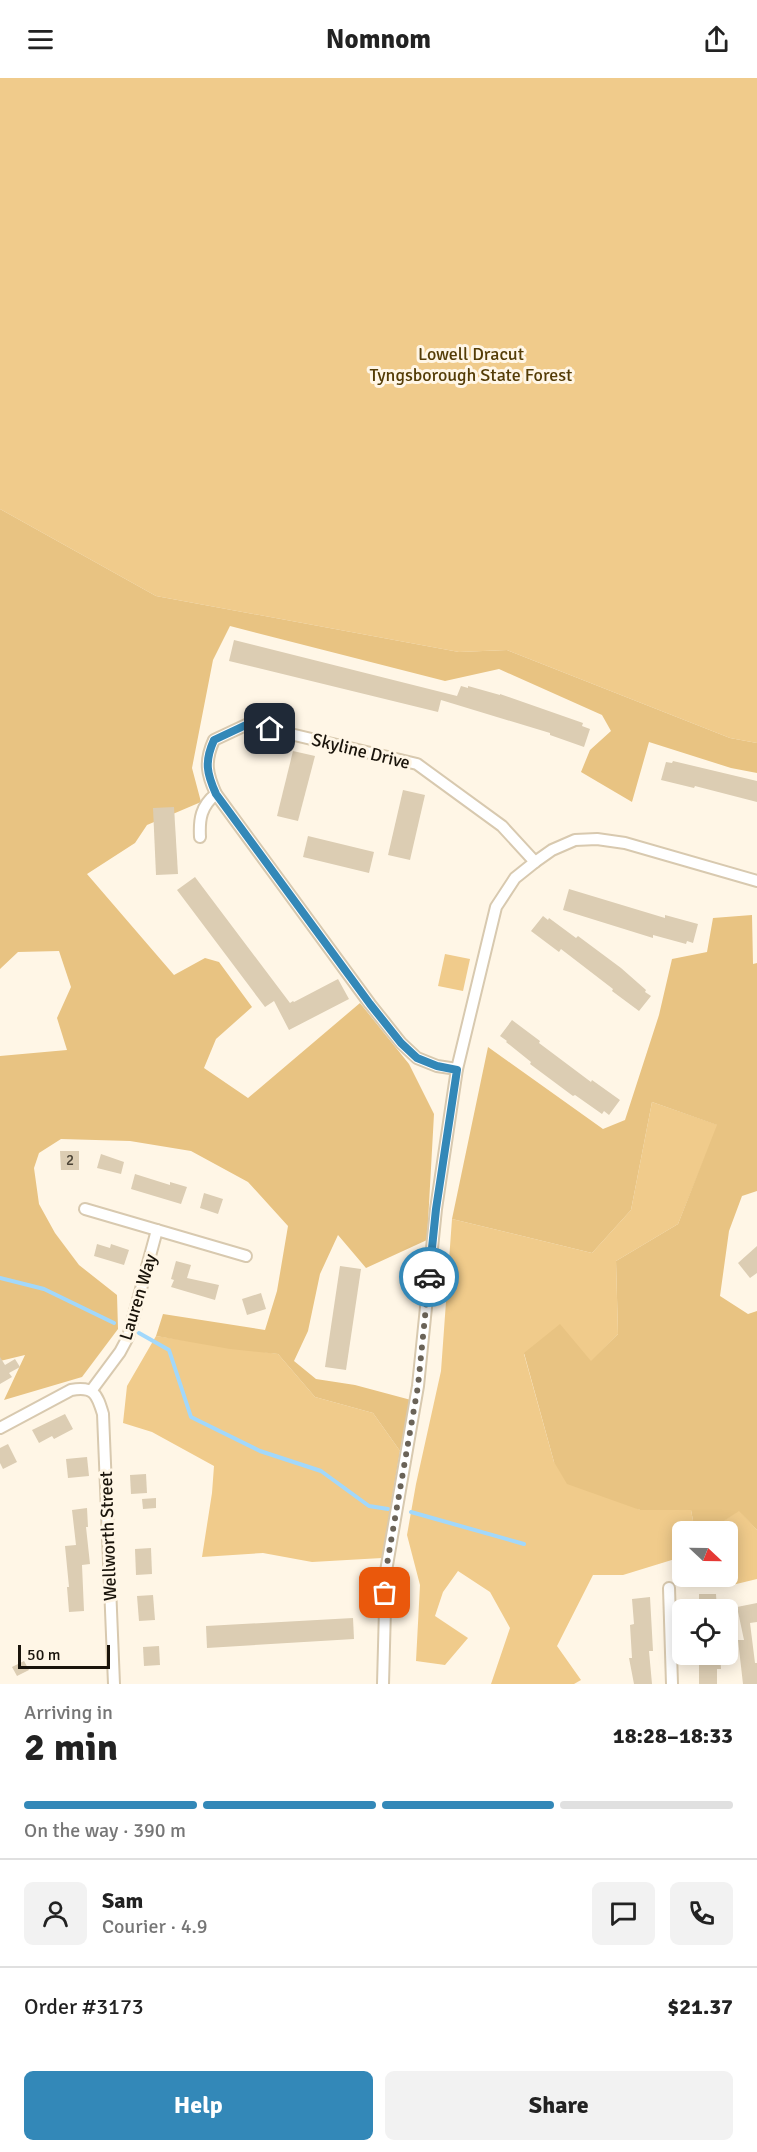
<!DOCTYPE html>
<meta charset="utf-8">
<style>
body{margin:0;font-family:Signika,sans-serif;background:#f2f2f2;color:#222;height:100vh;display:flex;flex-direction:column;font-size:22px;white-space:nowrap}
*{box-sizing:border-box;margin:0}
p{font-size:20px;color:#767676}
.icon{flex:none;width:33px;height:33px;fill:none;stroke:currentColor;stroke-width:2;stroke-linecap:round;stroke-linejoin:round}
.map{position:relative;height:1606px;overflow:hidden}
.details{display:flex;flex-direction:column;background:#fff;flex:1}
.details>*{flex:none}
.needle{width:39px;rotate:112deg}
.controls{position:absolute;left:672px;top:1443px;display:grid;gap:12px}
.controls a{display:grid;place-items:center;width:66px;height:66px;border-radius:9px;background:#fff;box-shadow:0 3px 15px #0003;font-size:30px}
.scale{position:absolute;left:18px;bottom:15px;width:92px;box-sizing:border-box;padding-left:6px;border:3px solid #1a140b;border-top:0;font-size:16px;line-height:21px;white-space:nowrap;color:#1a140b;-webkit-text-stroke:4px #fff6e6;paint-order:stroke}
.pin{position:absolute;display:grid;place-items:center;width:51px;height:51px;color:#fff;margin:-26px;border-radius:12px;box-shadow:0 3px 9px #0006}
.courier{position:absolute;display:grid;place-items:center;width:60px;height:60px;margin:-30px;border:4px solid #3388b8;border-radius:50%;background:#fff;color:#222;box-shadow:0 2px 8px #0007}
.head em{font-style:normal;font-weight:700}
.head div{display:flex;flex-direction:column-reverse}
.head{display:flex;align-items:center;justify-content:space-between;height:102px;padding:0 24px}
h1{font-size:39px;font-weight:700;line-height:45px}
.bar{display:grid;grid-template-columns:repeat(4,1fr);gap:9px 6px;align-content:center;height:72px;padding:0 24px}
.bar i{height:8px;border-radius:4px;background:#e0e0e0}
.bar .active{background:#3388b8}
.bar p{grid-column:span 4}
.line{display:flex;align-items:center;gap:15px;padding:0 24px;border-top:2px solid #e0e0e0}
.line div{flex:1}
.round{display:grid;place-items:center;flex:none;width:63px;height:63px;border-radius:9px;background:#f2f2f2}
.cta{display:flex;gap:12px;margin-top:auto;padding:12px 24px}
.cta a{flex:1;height:69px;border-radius:9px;background:#3388b8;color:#fff;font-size:24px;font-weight:700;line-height:69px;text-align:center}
.cta a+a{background:#f2f2f2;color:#222}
header{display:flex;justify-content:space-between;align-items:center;height:78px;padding:0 24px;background:#fff;font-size:27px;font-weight:700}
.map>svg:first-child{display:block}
.green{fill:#f0cb8b}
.forest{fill:#e8c382}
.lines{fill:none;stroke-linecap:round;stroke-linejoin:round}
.stream{stroke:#a2d8fb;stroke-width:4}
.building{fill:#dccdb3}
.street-casing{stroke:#d8c9af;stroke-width:14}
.street{stroke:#fff;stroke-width:10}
.done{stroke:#6a6358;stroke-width:6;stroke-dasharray:0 10.8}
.route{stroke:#3388b8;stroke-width:8}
.labels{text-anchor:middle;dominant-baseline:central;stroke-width:6;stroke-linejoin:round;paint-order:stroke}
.number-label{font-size:15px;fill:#4a4235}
.park-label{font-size:18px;fill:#543c06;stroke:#fff6e6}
.street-label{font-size:18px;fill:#1a140b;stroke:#fff6e6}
</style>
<header><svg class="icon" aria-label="menu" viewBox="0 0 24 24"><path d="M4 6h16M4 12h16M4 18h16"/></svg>Nomnom<svg class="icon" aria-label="share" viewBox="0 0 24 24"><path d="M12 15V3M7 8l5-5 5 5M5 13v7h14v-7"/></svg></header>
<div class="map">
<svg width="757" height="1606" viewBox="0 0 757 1606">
<rect width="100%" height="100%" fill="#fff6e6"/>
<!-- green -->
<g class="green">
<polygon points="0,0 757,0 757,665 730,660 507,572 459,574 156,518 0,431"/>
<polygon points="445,876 470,881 463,913 438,908"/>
<polygon points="652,1024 718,1047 678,1146 616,1183 618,1256 591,1284 524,1276 554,1384 640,1432 691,1432 695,1453 682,1454 682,1485 675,1481 623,1497 593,1497 557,1568 581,1602 574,1606 491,1606 510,1550 490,1514 458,1493 443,1514 435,1538 468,1560 445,1587 416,1583 420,1507 407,1457 416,1406 441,1293 452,1141 592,1175 631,1132"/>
<polygon points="156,1258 278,1276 315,1319 373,1335 400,1373 382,1480 312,1484 263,1475 202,1479 212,1415 214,1388 152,1354 123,1345 127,1308"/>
<polygon points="739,1432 757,1452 757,1501 724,1509 706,1499 728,1498 728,1454 709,1453"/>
</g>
<!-- forest -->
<g class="forest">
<polygon points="0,431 156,518 459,574 507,572 730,660 757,665 757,695 731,690 649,664 632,724 581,694 590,672 611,653 602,637 499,591 445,603 230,548 213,582 192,690 201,724 147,747 135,765 87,796 174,897 205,880 219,884 252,929 216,961 204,990 248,1020 360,925 409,986 434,1036 427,1162 366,1190 338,1157 320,1196 308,1253 294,1283 316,1301 355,1307 411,1322 400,1373 373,1335 315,1319 278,1276 230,1271 156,1258 163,1236 265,1252 277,1213 288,1148 248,1104 191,1073 130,1063 61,1061 39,1075 34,1090 39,1126 55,1155 79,1187 117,1217 118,1251 82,1299 4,1322 25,1277 0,1283 0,978 67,972 57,940 71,909 59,873 18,874 0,891"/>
<polygon points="752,837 753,886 757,885 757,1113 742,1118 729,1153 720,1218 748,1236 757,1233 757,1452 739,1433 709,1453 695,1453 691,1432 640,1432 567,1406 554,1384 524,1275 560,1246 591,1283 618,1256 616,1183 678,1146 717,1047 652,1024 631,1132 592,1175 452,1141 488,969 603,1051 625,1042 659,937 672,881 707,874 713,840"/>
</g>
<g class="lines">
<!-- stream -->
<g class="stream">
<polyline points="0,1200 44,1211 114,1245"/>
<polyline points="139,1255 169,1272 191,1339 260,1373 321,1393 369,1428 388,1431"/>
<polyline points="411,1434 524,1466"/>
</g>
</g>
<!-- building -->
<g class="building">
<polygon points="234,562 457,618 461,608 468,610 468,608 500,617 500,616 583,645 582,648 590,651 584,669 550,657 550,655 441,622 438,634 229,583"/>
<polygon points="293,673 315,678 298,743 277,738"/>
<polygon points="673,683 757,703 757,724 695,708 694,710 661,702 666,684 672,685"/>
<polygon points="403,712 425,717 410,782 388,777"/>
<polygon points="174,729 178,796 156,797 153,730"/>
<polygon points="308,758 374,774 369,795 303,779"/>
<polygon points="195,799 290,925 293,923 294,924 338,901 349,921 289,952 274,923 265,929 177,812"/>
<polygon points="569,811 665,840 665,837 698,846 693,865 687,863 686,866 653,857 653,860 563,832"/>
<polygon points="543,838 548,842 549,840 576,860 578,858 621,890 646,912 645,914 651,918 639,933 612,913 613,911 561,871 559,874 531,853"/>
<polygon points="512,942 540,963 539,965 591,1004 592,1002 620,1022 609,1037 604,1033 602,1036 575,1017 573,1018 530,986 531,984 506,964 507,963 500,958"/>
<polygon points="60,1073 79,1073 79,1092 61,1092"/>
<polygon points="101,1076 124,1084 121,1096 97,1090"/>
<polygon points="135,1096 170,1107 170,1104 187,1109 181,1126 131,1111"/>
<polygon points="204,1115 223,1121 218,1136 200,1130"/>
<polygon points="97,1166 110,1170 111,1166 129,1172 124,1187 94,1178"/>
<polygon points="757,1168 757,1195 750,1200 738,1185"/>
<polygon points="176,1183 191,1187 187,1200 219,1207 215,1222 171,1209 174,1202 171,1201"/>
<polygon points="340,1188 361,1191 346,1292 325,1289"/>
<polygon points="261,1215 266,1231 247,1237 242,1221"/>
<polygon points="0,1279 5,1287 15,1281 20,1289 9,1295 12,1299 0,1306"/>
<polygon points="65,1336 73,1351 54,1361 52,1358 39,1365 32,1352"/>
<polygon points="8,1366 17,1384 3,1391 0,1385 0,1370"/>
<polygon points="87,1379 89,1398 68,1400 66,1381"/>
<polygon points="146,1396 147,1415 131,1416 130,1397"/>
<polygon points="156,1420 156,1430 143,1431 142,1421"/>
<polygon points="87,1430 88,1449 86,1449 90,1486 82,1487 84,1533 69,1534 67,1509 69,1509 65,1468 76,1467 72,1432"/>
<polygon points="151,1470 152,1496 136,1497 135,1471"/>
<polygon points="699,1516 716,1516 717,1532 699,1532"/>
<polygon points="153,1517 155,1542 139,1543 137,1518"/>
<polygon points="650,1519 653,1573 649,1573 652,1606 634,1606 629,1580 632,1580 630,1547 634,1546 632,1521"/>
<polygon points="757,1525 757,1544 750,1545 755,1585 757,1585 757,1606 743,1606 738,1562 744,1562 737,1529"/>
<polygon points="353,1540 354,1561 207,1570 206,1548"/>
<polygon points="159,1568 160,1587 144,1588 143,1569"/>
<polygon points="699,1576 720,1576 721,1591 717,1591 717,1606 699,1606"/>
<polygon points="24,1583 29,1592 17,1598 12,1589"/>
</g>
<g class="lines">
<defs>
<g id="street">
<polyline points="216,716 370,926 401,965 417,980 437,988 457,991"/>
<path d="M200,759C199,741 201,728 216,716C207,696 204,684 214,662L248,646L417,686L502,748L535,784"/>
<polyline points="85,1131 246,1178"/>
<polyline points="91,1313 120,1274 128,1259 157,1152"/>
<path d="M0,1350L71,1312C94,1308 97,1316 103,1336L114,1606"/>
<polyline points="669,1510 672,1606"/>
<polyline points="383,1606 386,1493 418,1308 436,1131 457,991 496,829 515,800 535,784 552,772 575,762 597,761 625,765 757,803"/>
</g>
</defs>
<!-- street casing -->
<use href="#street" class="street-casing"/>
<!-- street -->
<use href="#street" class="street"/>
</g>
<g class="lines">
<!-- done -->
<polyline class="done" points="385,1515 386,1492 418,1308 429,1199"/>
<!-- route -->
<path class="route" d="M270,651L248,646L214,662C204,684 207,696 216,716L370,926L401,965L417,980L437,988L457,992L436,1131L429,1199"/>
</g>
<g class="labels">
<!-- number labels -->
<g class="number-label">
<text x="70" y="1082">2</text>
</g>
<!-- park labels -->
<g class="park-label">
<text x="471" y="276">Lowell Dracut<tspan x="471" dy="21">Tyngsborough State Forest</tspan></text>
</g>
<!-- street labels -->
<g class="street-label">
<text transform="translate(361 673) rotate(14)">Skyline Drive</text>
<text transform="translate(138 1219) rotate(-73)">Lauren Way</text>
<text transform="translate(108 1458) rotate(-92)">Wellworth Street</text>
</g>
</g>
</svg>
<div class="controls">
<a><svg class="needle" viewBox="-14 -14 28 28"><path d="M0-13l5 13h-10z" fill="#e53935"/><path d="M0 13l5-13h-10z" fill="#767676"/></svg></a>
<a><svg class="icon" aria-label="locate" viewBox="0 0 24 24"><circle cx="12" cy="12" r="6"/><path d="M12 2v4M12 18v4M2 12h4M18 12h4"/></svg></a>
</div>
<div class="scale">50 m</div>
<div class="pin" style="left:385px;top:1515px;background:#ea580c"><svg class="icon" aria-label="bag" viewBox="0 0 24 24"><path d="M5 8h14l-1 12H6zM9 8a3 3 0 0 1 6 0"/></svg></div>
<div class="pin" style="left:270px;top:651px;background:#1f2937"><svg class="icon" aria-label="home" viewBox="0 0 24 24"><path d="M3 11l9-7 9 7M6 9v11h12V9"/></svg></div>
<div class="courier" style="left:429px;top:1199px"><svg class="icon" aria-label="car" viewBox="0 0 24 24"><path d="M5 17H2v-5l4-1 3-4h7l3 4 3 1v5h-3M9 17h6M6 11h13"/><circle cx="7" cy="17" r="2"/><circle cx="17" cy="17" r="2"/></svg></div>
</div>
<section class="details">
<div class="head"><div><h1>2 min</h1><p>Arriving in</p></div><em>18:28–18:33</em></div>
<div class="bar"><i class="active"></i><i class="active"></i><i class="active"></i><i></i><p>On the way · 390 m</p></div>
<div class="line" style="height:108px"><a class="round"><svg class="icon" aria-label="person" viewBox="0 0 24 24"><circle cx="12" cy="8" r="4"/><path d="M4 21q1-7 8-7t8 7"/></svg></a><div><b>Sam</b><p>Courier · 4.9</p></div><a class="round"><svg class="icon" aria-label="chat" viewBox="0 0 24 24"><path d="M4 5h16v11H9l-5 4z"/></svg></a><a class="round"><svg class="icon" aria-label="phone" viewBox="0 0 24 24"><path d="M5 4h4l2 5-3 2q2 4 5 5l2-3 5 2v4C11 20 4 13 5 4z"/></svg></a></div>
<div class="line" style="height:78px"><div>Order #3173</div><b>$21.37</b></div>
<div class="cta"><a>Help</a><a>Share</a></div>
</section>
